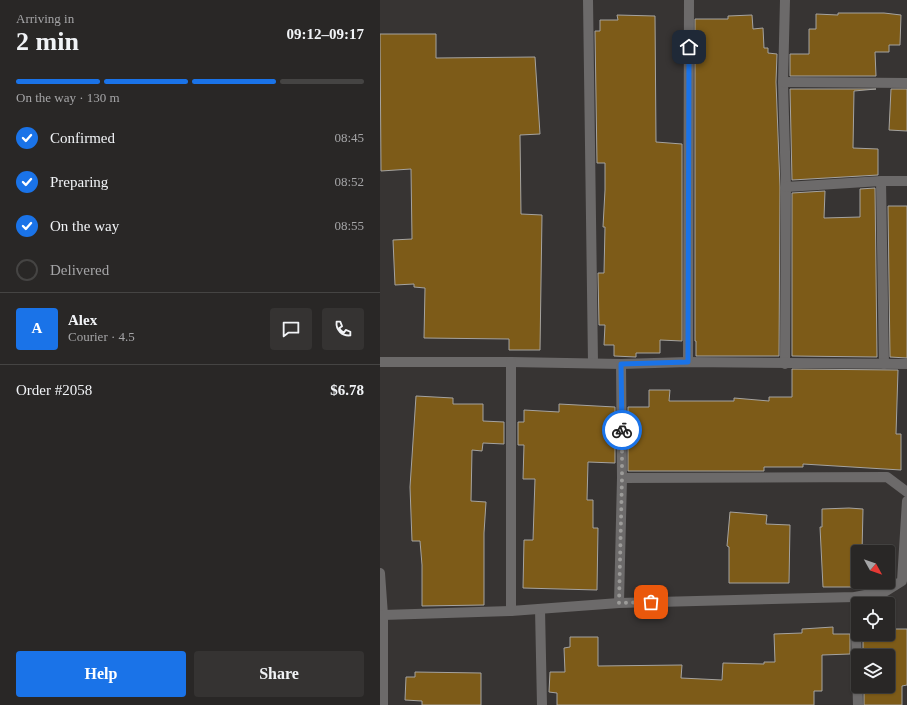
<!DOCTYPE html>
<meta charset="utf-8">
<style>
body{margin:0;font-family:"Times New Roman",serif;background:#353332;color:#f1f3f6;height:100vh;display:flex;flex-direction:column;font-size:15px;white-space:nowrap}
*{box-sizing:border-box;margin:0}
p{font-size:13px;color:#a5a5a7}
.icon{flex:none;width:22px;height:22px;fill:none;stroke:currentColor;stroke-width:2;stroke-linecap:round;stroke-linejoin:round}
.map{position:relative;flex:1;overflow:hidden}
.details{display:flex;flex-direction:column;background:#292726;width:380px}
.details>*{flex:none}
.needle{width:26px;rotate:130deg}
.fabs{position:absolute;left:471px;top:545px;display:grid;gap:8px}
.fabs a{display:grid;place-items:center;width:44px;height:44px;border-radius:4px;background:#292726;box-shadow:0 1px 3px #0004,0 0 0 1px #454443;font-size:20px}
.pin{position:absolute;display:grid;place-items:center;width:34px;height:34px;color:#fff;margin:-17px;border-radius:8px;box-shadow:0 2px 6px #0006}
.courier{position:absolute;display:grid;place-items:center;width:40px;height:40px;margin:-20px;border:3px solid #1a73e8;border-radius:50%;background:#fff;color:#222;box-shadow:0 1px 5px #0007}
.headline em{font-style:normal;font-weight:800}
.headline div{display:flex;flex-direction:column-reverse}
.headline{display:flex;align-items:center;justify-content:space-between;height:68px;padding:0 16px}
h1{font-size:26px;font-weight:800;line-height:30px}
.bar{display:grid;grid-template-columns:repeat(4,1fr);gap:6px 4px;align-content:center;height:48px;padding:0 16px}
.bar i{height:5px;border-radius:3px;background:#454443}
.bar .selected{background:#1a73e8}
.bar p{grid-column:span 4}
.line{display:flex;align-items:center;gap:10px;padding:0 16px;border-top:1px solid #454443}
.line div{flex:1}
.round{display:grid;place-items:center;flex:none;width:42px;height:42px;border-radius:4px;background:#353332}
ol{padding:0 16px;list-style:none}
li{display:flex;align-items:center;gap:12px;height:44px}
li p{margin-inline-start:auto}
li .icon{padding:4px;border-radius:50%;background:#1a73e8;color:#fff;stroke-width:4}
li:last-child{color:#a5a5a7}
li i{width:22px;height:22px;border:2px solid #454443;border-radius:50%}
.primary-button{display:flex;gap:8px;margin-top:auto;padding:8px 16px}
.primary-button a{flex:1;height:46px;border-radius:4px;background:#1a73e8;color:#fff;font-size:16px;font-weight:800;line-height:46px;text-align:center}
.primary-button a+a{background:#353332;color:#f1f3f6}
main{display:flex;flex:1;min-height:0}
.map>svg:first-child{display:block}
.building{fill:#7d5b18;stroke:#a5a3a0}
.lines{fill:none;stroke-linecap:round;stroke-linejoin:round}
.minor{stroke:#6c6a6a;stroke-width:10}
.done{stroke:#9c9b99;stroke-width:4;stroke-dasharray:0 7.2}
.route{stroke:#1a73e8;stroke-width:5}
</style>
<main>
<section class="details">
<div class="headline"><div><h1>2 min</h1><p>Arriving in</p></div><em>09:12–09:17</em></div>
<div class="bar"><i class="selected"></i><i class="selected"></i><i class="selected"></i><i></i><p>On the way · 130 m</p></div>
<ol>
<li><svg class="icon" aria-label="check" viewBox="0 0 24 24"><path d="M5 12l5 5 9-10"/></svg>Confirmed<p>08:45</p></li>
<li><svg class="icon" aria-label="check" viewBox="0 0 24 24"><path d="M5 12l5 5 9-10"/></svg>Preparing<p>08:52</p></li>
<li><svg class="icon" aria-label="check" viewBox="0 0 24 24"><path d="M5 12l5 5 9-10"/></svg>On the way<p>08:55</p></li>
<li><i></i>Delivered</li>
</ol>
<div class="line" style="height:72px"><b class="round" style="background:#1a73e8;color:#fff">A</b><div><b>Alex</b><p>Courier · 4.5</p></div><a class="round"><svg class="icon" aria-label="chat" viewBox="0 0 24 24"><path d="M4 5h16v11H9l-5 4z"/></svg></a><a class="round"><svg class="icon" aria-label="phone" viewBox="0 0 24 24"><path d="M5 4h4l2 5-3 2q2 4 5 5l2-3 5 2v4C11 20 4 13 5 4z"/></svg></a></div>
<div class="line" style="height:52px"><div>Order #2058</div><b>$6.78</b></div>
<div class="primary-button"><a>Help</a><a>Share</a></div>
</section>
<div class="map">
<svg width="527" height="705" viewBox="0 0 527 705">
<rect width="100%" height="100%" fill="#373433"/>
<!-- building -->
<g class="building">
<polygon points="458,13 504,13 521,15 520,45 509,45 509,52 495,52 496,76 410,76 410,54 429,54 429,29 436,29 436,14 458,15"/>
<polygon points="237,15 275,16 276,142 302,144 302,341 280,340 280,353 256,353 256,357 234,356 234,345 224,345 225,325 219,325 218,273 224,273 225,227 223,227 225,190 225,163 217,163 215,31 220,31 220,20 238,20"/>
<polygon points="372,15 373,29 383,28 384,48 388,48 388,53 397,54 396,82 400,187 399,356 316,356 316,341 315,341 315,19 348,19 348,16"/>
<polygon points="0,34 56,34 56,58 155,57 160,134 140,135 141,214 162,215 160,350 129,350 129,339 44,338 45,288 34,287 34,284 15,285 13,240 32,239 31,169 1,171"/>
<polygon points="410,89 496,89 474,91 473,148 498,149 498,175 412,180"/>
<polygon points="511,89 527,89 527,131 509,130"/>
<polygon points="495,188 497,357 412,356 412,193 445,191 444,218 480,217 480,189"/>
<polygon points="508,206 527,206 527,358 510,357"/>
<polygon points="412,369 518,370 516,434 521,434 521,470 423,464 423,467 384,467 384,471 248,471 248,407 269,407 269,390 290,390 289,401 354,401 354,398 389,401 389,397 412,397"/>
<polygon points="36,396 73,398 73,404 103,404 103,421 124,422 124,444 103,443 102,451 92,450 91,501 106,502 104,533 104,605 42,606 42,565 40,541 32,541 30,487"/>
<polygon points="179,404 235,407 235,463 208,462 207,500 213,500 213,528 218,528 217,590 143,588 144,540 153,540 155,479 143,479 144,445 138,445 138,422 144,422 144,410 179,412"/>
<polygon points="469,508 483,509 482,552 478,552 478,582 481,582 481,587 443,587 440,527 442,527 442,509"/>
<polygon points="350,512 387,515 386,524 410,525 409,583 349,583 349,547 347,546"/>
<polygon points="453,627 453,634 470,634 470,654 442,655 442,691 434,691 434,705 177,705 177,693 169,692 170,672 185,672 184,648 190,647 190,637 218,637 218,666 302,665 301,678 342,680 343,663 384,664 384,662 395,662 394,634 422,633 422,629"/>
<polygon points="508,629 527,629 527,685 522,686 522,705 484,705 484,686 508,686 508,656 483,656 483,634 508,634"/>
<polygon points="35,672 101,673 101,705 42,705 42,701 25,700 26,677 35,677"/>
</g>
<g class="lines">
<!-- minor -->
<g class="minor">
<polyline points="208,0 213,363"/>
<polyline points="405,0 403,82 406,187 405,364"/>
<polyline points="403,82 527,83"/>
<polyline points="501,181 504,364"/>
<polyline points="406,187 501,181 527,181"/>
<polyline points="0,362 131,362 241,364 308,362 527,364"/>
<polyline points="308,362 309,0"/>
<polyline points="242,478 507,477 527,492"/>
<polyline points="0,573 3,615 3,705"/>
<polyline points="475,597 478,705"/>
<polyline points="239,603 242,478 241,364"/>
<polyline points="160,609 162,705"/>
<polyline points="131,611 131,362"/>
<polyline points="3,615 131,611 239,603 475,597 506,591 522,581 527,501"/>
</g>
</g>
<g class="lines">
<!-- done -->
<polyline class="done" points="242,430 242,478 239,603 271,602"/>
<!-- route -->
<polyline class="route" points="242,430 241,364 308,362 309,47"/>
</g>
</svg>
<div class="fabs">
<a><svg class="needle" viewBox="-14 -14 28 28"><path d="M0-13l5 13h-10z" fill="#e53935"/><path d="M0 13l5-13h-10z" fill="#a5a5a7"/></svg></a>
<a><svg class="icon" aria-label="locate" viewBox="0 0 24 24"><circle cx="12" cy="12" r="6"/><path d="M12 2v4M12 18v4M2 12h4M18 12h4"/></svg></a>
<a><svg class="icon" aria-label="layers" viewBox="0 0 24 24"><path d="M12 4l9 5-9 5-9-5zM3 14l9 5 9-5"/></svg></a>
</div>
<div class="pin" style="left:271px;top:602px;background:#ea580c"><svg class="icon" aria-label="bag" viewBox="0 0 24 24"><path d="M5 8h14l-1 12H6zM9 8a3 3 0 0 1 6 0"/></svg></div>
<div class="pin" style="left:309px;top:47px;background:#1f2937"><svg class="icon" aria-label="home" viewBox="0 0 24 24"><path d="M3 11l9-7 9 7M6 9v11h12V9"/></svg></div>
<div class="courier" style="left:242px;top:430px"><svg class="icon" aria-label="bike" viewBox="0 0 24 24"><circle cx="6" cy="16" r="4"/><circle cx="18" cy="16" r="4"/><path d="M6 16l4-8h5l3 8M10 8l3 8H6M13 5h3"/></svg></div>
</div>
</main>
